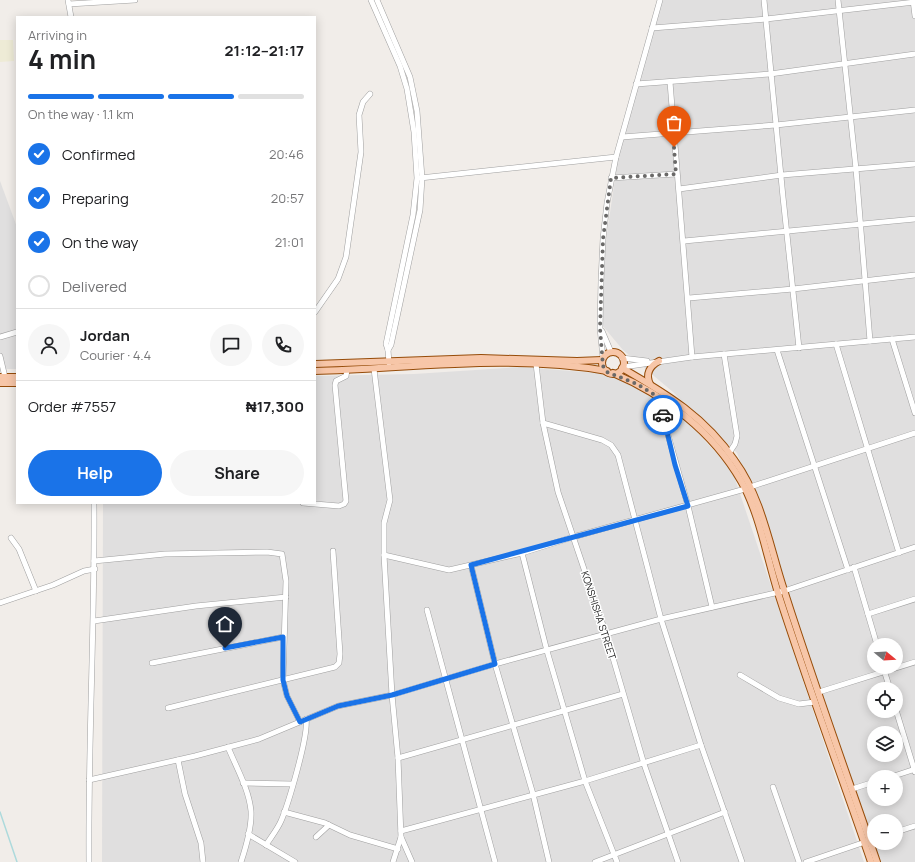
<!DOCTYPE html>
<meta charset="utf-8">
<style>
body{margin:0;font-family:Manrope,sans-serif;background:#f6f6f6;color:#202124;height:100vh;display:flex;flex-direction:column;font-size:15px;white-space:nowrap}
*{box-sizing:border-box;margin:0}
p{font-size:13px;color:#757577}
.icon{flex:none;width:22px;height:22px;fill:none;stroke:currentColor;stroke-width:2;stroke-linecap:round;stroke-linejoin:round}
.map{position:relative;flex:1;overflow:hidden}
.sheet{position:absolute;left:16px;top:16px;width:300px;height:488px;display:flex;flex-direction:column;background:#fff;border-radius:0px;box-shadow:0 2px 10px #0003}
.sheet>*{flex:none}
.needle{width:26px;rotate:108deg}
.buttons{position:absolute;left:867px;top:638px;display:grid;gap:8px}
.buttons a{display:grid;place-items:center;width:36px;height:36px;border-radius:50%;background:#fff;box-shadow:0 2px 10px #0003;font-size:20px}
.pin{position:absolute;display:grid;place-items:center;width:34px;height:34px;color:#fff;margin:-41px -17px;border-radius:50% 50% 50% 0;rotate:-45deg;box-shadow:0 0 4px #0007}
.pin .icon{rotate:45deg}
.courier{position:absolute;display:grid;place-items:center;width:40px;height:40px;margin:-20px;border:3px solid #1a73e8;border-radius:50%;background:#fff;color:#222;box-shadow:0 1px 5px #0007}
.overview em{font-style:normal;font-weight:700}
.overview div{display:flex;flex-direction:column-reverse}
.overview{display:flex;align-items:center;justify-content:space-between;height:68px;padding:0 12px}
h1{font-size:26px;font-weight:700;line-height:30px}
.bar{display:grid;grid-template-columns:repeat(4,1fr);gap:6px 4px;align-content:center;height:48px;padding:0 12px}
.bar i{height:5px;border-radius:3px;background:#e0e0e0}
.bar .current{background:#1a73e8}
.bar p{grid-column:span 4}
.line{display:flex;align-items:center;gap:10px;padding:0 12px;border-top:1px solid #e0e0e0}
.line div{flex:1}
.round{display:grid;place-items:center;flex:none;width:42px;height:42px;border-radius:21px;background:#f6f6f6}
ol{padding:0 12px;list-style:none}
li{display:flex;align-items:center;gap:12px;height:44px}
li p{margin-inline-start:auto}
li .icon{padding:4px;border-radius:50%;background:#1a73e8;color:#fff;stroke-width:4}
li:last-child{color:#757577}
li i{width:22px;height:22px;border:2px solid #e0e0e0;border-radius:50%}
.primary-button{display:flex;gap:8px;margin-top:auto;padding:8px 12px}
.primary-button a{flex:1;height:46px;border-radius:24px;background:#1a73e8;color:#fff;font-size:16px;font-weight:700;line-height:46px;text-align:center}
.primary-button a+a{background:#f6f6f6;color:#202124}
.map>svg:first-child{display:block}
.residential{fill:#e0dfdf;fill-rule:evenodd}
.farmland{fill:#eeebd6}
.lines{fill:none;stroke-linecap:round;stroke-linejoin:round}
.stream{stroke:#addadc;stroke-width:1.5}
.minor-casing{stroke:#9f9f9f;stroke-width:6}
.major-casing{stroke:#964c09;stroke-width:8}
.minor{stroke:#fff;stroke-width:5}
.major{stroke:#f7c6a8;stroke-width:6}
.done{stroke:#6a6968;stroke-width:4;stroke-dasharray:0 7.2}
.route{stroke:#1a73e8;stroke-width:5}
.labels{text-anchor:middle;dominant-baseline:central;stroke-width:3;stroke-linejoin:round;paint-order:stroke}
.street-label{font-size:10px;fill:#222;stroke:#fff}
</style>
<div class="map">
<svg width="915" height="862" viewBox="0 0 915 862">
<rect width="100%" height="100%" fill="#f1ede9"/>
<!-- residential -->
<g class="residential">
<path d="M662,0H915V862H879L770,543L737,453L673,392L623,350L602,325L605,247L618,158ZM874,645H896V667H874ZM874,689H896V711H874ZM874,733H896V755H874ZM874,777H896V799H874ZM874,821H896V843H874Z"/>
<polygon points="0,181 17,227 17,369 0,369"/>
<polygon points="520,367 610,374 653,396 686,420 732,470 864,862 102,862 103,503 315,503 315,376 414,374"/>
</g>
<!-- farmland -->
<polygon class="farmland" points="0,40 13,40 14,61 0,62"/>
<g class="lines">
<!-- stream -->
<polyline class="stream" points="0,812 17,862"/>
<defs>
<g id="minor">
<polyline points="68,0 71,17"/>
<polyline points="371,0 400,66 407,89 414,132 417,178 413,215 386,344 388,350 389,363"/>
<polyline points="377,0 410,77 417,111 422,178 420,210 391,345 388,350"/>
<polyline points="764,0 783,197 799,348"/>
<polyline points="838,0 856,169 870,341"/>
<polyline points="913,0 915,16"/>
<polyline points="69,4 135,0"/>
<polyline points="652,28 766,19 915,2"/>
<polyline points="670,82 692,357"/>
<polyline points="636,84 770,74 915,54"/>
<polyline points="622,137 776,125 915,110"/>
<polyline points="420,178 616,157"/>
<polyline points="611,178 676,174"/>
<polyline points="679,189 782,175 915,164"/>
<polyline points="684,241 915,219"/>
<polyline points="689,298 793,289 915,275"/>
<polyline points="315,312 338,279 346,257 361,152 359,115 363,102 370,94"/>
<polyline points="602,331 611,352"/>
<polyline points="0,337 17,332"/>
<polyline points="892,339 915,413"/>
<polyline points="836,344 899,553"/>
<polyline points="777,350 848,570"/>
<polyline points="724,354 737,436 735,444 729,453"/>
<polyline points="0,356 5,377"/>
<polyline points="603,358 600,328 601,281 603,239 607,203 616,157 660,0"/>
<polyline points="622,358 647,361"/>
<polyline points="536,364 543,423 558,492 606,634 644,764 678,862"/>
<polyline points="623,367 692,357 915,337"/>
<polyline points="374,369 390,500 384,523 384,555 392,695 398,758 401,837 393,862"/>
<polyline points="666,402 663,417 688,506 712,607"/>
<polyline points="543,423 602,440 611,445 618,455 661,619 701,745 742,862"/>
<polyline points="750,487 915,433"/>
<polyline points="303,503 339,506 344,504 346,501 335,385 336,381 346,376 347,370"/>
<polyline points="11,538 19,549 36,591"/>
<polyline points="522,553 547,651 585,781 617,862"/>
<polyline points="384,555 449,570 522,553 573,537 745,489"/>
<polyline points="94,561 165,554 267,552 282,554 286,581 283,680 287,696 300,722"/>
<polyline points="471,565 495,664 533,794 549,862"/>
<polyline points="854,567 877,645"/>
<polyline points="0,603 53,585 84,571 95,569"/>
<polyline points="427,610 495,862"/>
<polyline points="868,614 915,599"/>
<polyline points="94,621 196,606 286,597"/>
<polyline points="152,663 283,637"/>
<polyline points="883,667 890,689"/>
<polyline points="740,675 779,698 799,704 815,702"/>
<polyline points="819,692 915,662"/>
<polyline points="168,708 335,667 339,663 340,654 333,551"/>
<polyline points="896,710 915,772"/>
<path d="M228,747C236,767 249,789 251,811C252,827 246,847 241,862"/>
<polyline points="398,758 623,694"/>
<polyline points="178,760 185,794 201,843 203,862"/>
<polyline points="891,777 915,769"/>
<polyline points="89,780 195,756 259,739 338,706 392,695 495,664 661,619 784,591 915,547"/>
<polyline points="243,783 292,784"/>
<polyline points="773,787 799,862"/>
<polyline points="852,789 874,782"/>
<polyline points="284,812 325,823 350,835 398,849"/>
<polyline points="401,831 585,781 701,745"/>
<polyline points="896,832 915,826"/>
<polyline points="248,834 295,862"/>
<polyline points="316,837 329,825"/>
<polyline points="401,837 412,862"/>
<path d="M266,845C271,837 277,830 281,821C288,805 309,735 306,719"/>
<path d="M89,862C88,742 95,623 94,503"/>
<polyline points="595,862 725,812"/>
<polyline points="806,862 874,839"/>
</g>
<g id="major">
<circle cx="613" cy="363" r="11"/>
<polyline points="315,364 481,358 577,361 602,360"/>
<path d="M622,368C667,394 705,417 735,461C762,498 770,548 784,590C813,681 846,772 877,862"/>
<path d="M315,371C412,368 511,354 607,371"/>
<path d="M613,373C665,395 713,432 741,481C759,512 767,558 778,593C807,683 840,772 871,862"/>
<polyline points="0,377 17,377"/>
<polyline points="0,383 17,383"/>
<path d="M650,384C645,374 650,366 659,361"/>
</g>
</defs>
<!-- minor casing -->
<use href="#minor" class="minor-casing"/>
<!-- major casing -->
<use href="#major" class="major-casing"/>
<!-- minor -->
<use href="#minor" class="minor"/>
<!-- major -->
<use href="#major" class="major"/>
</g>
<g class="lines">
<!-- done -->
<polyline class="done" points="663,415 666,402 637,384 607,372 603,366 600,328 603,239 611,178 676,174 674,147"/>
<!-- route -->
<polyline class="route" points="225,648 283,637 283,680 287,696 300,722 338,706 392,695 495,664 471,565 688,506 675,465 663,415"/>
</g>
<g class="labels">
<!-- street labels -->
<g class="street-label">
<text transform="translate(599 615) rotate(72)">KONSHISHA STREET</text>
</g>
</g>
</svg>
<div class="buttons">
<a><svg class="needle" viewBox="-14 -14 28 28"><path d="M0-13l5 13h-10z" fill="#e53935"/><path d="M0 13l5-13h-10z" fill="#757577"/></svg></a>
<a><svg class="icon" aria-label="locate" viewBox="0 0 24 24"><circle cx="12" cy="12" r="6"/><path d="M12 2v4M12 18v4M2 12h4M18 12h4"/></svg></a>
<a><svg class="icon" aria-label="layers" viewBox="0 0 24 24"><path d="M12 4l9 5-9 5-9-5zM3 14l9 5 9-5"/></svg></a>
<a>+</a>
<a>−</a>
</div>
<div class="pin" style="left:674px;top:147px;background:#ea580c"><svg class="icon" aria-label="bag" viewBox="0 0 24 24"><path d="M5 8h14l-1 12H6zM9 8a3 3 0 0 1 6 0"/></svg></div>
<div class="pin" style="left:225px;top:648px;background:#1f2937"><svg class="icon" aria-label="home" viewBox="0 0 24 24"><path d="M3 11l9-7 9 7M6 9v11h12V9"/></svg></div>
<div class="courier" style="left:663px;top:415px"><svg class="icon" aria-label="car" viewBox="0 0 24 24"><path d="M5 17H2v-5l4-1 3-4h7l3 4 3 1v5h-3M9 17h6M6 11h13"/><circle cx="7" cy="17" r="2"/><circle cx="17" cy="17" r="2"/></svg></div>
<section class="sheet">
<div class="overview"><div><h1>4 min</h1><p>Arriving in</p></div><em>21:12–21:17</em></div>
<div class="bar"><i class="current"></i><i class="current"></i><i class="current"></i><i></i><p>On the way · 1.1 km</p></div>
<ol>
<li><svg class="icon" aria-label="check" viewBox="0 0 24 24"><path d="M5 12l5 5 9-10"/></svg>Confirmed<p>20:46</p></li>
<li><svg class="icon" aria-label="check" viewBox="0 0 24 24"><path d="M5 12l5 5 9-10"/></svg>Preparing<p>20:57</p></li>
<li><svg class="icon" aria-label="check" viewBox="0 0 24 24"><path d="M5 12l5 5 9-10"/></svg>On the way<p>21:01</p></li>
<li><i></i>Delivered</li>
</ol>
<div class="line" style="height:72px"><a class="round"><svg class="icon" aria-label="person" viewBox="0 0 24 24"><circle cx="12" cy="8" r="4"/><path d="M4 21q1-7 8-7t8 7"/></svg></a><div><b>Jordan</b><p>Courier · 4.4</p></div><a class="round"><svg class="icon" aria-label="chat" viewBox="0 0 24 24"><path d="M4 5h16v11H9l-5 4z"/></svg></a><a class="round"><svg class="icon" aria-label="phone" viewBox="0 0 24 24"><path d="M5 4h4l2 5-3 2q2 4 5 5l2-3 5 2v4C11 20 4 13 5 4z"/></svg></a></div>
<div class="line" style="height:52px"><div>Order #7557</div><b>₦17,300</b></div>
<div class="primary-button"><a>Help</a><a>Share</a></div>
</section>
</div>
